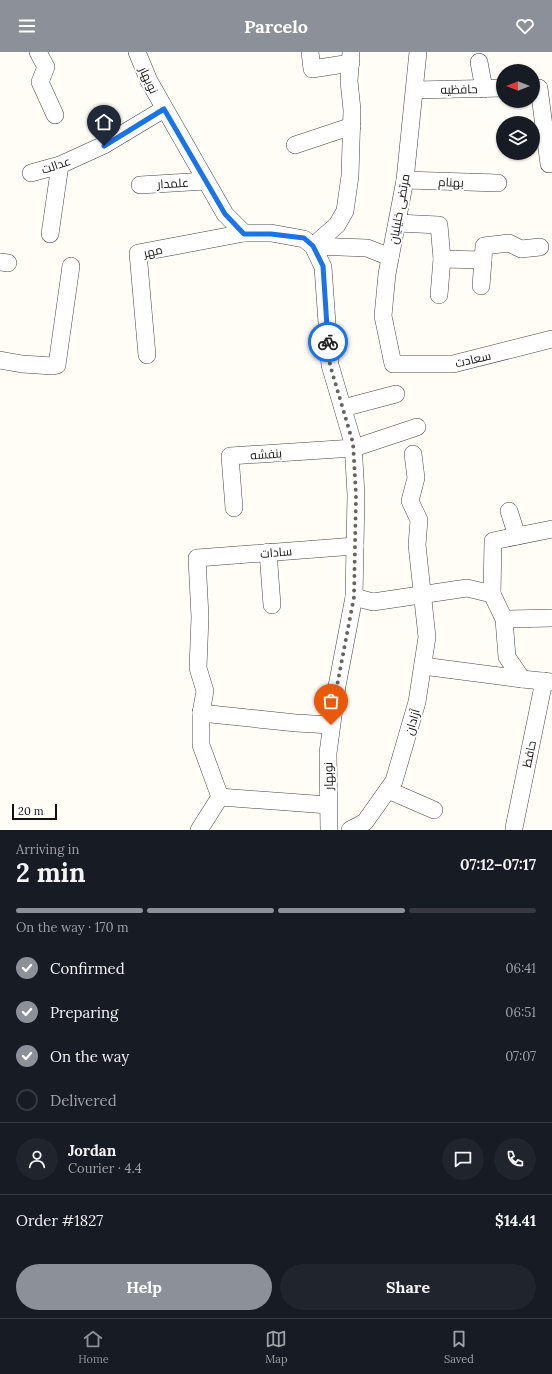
<!DOCTYPE html>
<meta charset="utf-8">
<style>
body{margin:0;font-family:Lora,Cairo,serif;background:#20242c;color:#f1f3f6;height:100vh;display:flex;flex-direction:column;font-size:15px;white-space:nowrap}
*{box-sizing:border-box;margin:0}
p{font-size:13px;color:#9ea1a6}
.icon{flex:none;width:22px;height:22px;fill:none;stroke:currentColor;stroke-width:2;stroke-linecap:round;stroke-linejoin:round}
.map{position:relative;height:778px;overflow:hidden}
.drawer{display:flex;flex-direction:column;background:#171b24;flex:1}
.drawer>*{flex:none}
.needle{width:26px;rotate:270deg}
.buttons{position:absolute;left:496px;top:12px;display:grid;gap:8px}
.buttons a{display:grid;place-items:center;width:44px;height:44px;border-radius:50%;background:#171b24;box-shadow:0 1px 3px #0004;font-size:20px}
.scale{position:absolute;left:12px;bottom:10px;width:45px;box-sizing:border-box;padding-left:4px;border:2px solid #111;border-top:0;font-size:11px;line-height:14px;white-space:nowrap;color:#111;-webkit-text-stroke:3px #fff;paint-order:stroke}
.pin{position:absolute;display:grid;place-items:center;width:34px;height:34px;color:#fff;margin:-41px -17px;border-radius:50% 50% 50% 0;rotate:-45deg;box-shadow:0 0 4px #0007}
.pin .icon{rotate:45deg}
.courier{position:absolute;display:grid;place-items:center;width:40px;height:40px;margin:-20px;border:3px solid #1a73e8;border-radius:50%;background:#fff;color:#222;box-shadow:0 1px 5px #0007}
.head em{font-style:normal;font-weight:700}
.head div{display:flex;flex-direction:column-reverse}
.head{display:flex;align-items:center;justify-content:space-between;height:68px;padding:0 16px}
h1{font-size:26px;font-weight:700;line-height:30px}
.bar{display:grid;grid-template-columns:repeat(4,1fr);gap:6px 4px;align-content:center;height:48px;padding:0 16px}
.bar i{height:5px;border-radius:3px;background:#363941}
.bar .current{background:#8c9099}
.bar p{grid-column:span 4}
.line{display:flex;align-items:center;gap:10px;padding:0 16px;border-top:1px solid #363941}
.line div{flex:1}
.round{display:grid;place-items:center;flex:none;width:42px;height:42px;border-radius:21px;background:#20242c}
ol{padding:0 16px;list-style:none}
li{display:flex;align-items:center;gap:12px;height:44px}
li p{margin-inline-start:auto}
li .icon{padding:4px;border-radius:50%;background:#8c9099;color:#fff;stroke-width:4}
li:last-child{color:#9ea1a6}
li i{width:22px;height:22px;border:2px solid #363941;border-radius:50%}
.primary-button{display:flex;gap:8px;margin-top:auto;padding:8px 16px}
.primary-button a{flex:1;height:46px;border-radius:24px;background:#8c9099;color:#fff;font-size:16px;font-weight:700;line-height:46px;text-align:center}
.primary-button a+a{background:#20242c;color:#f1f3f6}
header{display:flex;justify-content:space-between;align-items:center;height:52px;padding:0 16px;background:#8c9099;color:#fff;font-size:18px;font-weight:700}
.tab-bar{display:flex;justify-content:space-around;align-items:center;height:56px;border-top:1px solid #363941;background:#171b24;font-size:11px;color:#9ea1a6}
.tab-bar a{display:grid;justify-items:center;gap:2px}
.tab-bar .current{color:#8c9099}
.map>svg:first-child{display:block}
.lines{fill:none;stroke-linecap:round;stroke-linejoin:round}
.minor-casing{stroke:#444;stroke-width:18}
.minor{stroke:#fff;stroke-width:17}
.done{stroke:#646461;stroke-width:4;stroke-dasharray:0 7.2}
.route{stroke:#1a73e8;stroke-width:5}
.labels{text-anchor:middle;dominant-baseline:central;stroke-width:4;stroke-linejoin:round;paint-order:stroke}
.street-label{font-size:12px;fill:#111;stroke:#fff}
</style>
<header><svg class="icon" aria-label="menu" viewBox="0 0 24 24"><path d="M4 6h16M4 12h16M4 18h16"/></svg>Parcelo<svg class="icon" aria-label="heart" viewBox="0 0 24 24"><path d="M12 20l-8-8c-3-5 5-10 8-4 3-6 11-1 8 4z"/></svg></header>
<div class="map">
<svg width="552" height="778" viewBox="0 0 552 778">
<rect width="100%" height="100%" fill="#fffdf5"/>
<g class="lines">
<defs>
<g id="minor">
<polyline points="38,0 46,15 40,30 55,63"/>
<polyline points="137,0 149,29 225,162 244,181 271,181 304,187 313,194 323,215 330,313 353,391 356,443 354,545 337,634 328,701 329,778"/>
<polyline points="310,0 312,17 351,11"/>
<polyline points="418,0 405,128 387,222 383,264 393,312 453,312 552,287"/>
<polyline points="479,10 484,37"/>
<polyline points="539,36 549,112"/>
<polyline points="415,38 503,36"/>
<polyline points="295,93 352,74"/>
<polyline points="31,121 60,113 104,93 164,57"/>
<polyline points="405,128 498,131"/>
<polyline points="140,133 206,129"/>
<polyline points="397,171 439,173 442,207 483,208 484,194 509,191 521,197 540,195"/>
<polyline points="50,182 60,113"/>
<polyline points="313,194 337,173 345,159 350,124 352,58 349,29 351,0"/>
<polyline points="313,194 367,196 390,205"/>
<polyline points="0,210 8,211"/>
<polyline points="481,234 483,208"/>
<polyline points="439,243 442,207"/>
<polyline points="147,303 138,201 244,181"/>
<polyline points="0,308 22,312 53,314 57,313 71,214"/>
<polyline points="343,356 396,342"/>
<polyline points="234,456 230,404 354,396 417,375"/>
<polyline points="509,459 517,484"/>
<polyline points="268,500 272,553"/>
<polyline points="492,542 493,489 552,477"/>
<polyline points="354,545 373,550 467,536 492,542 504,567 507,605 522,627 552,630"/>
<polyline points="504,567 552,566"/>
<polyline points="423,614 522,627"/>
<polyline points="201,661 296,671 331,673"/>
<polyline points="388,738 434,758"/>
<polyline points="220,745 328,753"/>
<polyline points="514,776 544,629"/>
<polyline points="199,778 220,745 201,693 201,661 205,639 198,616 200,565 197,506 355,494"/>
<polyline points="350,778 365,770 394,729 417,650 427,585 417,493 419,468 410,449 416,426 413,402"/>
</g>
</defs>
<!-- minor casing -->
<use href="#minor" class="minor-casing"/>
<!-- minor -->
<use href="#minor" class="minor"/>
</g>
<g class="lines">
<!-- done -->
<polyline class="done" points="328,290 330,313 353,391 356,443 354,545 337,634 331,673"/>
<!-- route -->
<polyline class="route" points="104,94 164,57 225,162 244,182 271,182 304,186 313,194 323,214 328,290"/>
</g>
<g class="labels">
<!-- street labels -->
<g class="street-label">
<text transform="translate(149 28) rotate(65)">نوبهار</text>
<text transform="translate(459 37) rotate(-1)">حافظیه</text>
<text transform="translate(56 113) rotate(-19)">عدالت</text>
<text transform="translate(451 130) rotate(2)">بهنام</text>
<text transform="translate(173 131) rotate(-3)">علمدار</text>
<text transform="translate(399 157) rotate(-80)">مرتضی خلیلیان</text>
<text transform="translate(153 199) rotate(-12)">مهر</text>
<text transform="translate(473 307) rotate(-13)">سعادت</text>
<text transform="translate(266 402) rotate(-4)">بنفشه</text>
<text transform="translate(276 500) rotate(-5)">سادات</text>
<text transform="translate(412 670) rotate(-74)">آزادان</text>
<text transform="translate(529 702) rotate(-78)">حافظ</text>
<text transform="translate(328 724) rotate(-91)">نوبهار</text>
</g>
</g>
</svg>
<div class="buttons">
<a><svg class="needle" viewBox="-14 -14 28 28"><path d="M0-13l5 13h-10z" fill="#e53935"/><path d="M0 13l5-13h-10z" fill="#9ea1a6"/></svg></a>
<a><svg class="icon" aria-label="layers" viewBox="0 0 24 24"><path d="M12 4l9 5-9 5-9-5zM3 14l9 5 9-5"/></svg></a>
</div>
<div class="scale">20 m</div>
<div class="pin" style="left:331px;top:673px;background:#ea580c"><svg class="icon" aria-label="bag" viewBox="0 0 24 24"><path d="M5 8h14l-1 12H6zM9 8a3 3 0 0 1 6 0"/></svg></div>
<div class="pin" style="left:104px;top:94px;background:#1f2937"><svg class="icon" aria-label="home" viewBox="0 0 24 24"><path d="M3 11l9-7 9 7M6 9v11h12V9"/></svg></div>
<div class="courier" style="left:328px;top:290px"><svg class="icon" aria-label="bike" viewBox="0 0 24 24"><circle cx="6" cy="16" r="4"/><circle cx="18" cy="16" r="4"/><path d="M6 16l4-8h5l3 8M10 8l3 8H6M13 5h3"/></svg></div>
</div>
<section class="drawer">
<div class="head"><div><h1>2 min</h1><p>Arriving in</p></div><em>07:12–07:17</em></div>
<div class="bar"><i class="current"></i><i class="current"></i><i class="current"></i><i></i><p>On the way · 170 m</p></div>
<ol>
<li><svg class="icon" aria-label="check" viewBox="0 0 24 24"><path d="M5 12l5 5 9-10"/></svg>Confirmed<p>06:41</p></li>
<li><svg class="icon" aria-label="check" viewBox="0 0 24 24"><path d="M5 12l5 5 9-10"/></svg>Preparing<p>06:51</p></li>
<li><svg class="icon" aria-label="check" viewBox="0 0 24 24"><path d="M5 12l5 5 9-10"/></svg>On the way<p>07:07</p></li>
<li><i></i>Delivered</li>
</ol>
<div class="line" style="height:72px"><a class="round"><svg class="icon" aria-label="person" viewBox="0 0 24 24"><circle cx="12" cy="8" r="4"/><path d="M4 21q1-7 8-7t8 7"/></svg></a><div><b>Jordan</b><p>Courier · 4.4</p></div><a class="round"><svg class="icon" aria-label="chat" viewBox="0 0 24 24"><path d="M4 5h16v11H9l-5 4z"/></svg></a><a class="round"><svg class="icon" aria-label="phone" viewBox="0 0 24 24"><path d="M5 4h4l2 5-3 2q2 4 5 5l2-3 5 2v4C11 20 4 13 5 4z"/></svg></a></div>
<div class="line" style="height:52px"><div>Order #1827</div><b>$14.41</b></div>
<div class="primary-button"><a>Help</a><a>Share</a></div>
</section>
<nav class="tab-bar">
<a class="current"><svg class="icon" aria-label="home" viewBox="0 0 24 24"><path d="M3 11l9-7 9 7M6 9v11h12V9"/></svg>Home</a>
<a><svg class="icon" aria-label="map" viewBox="0 0 24 24"><path d="M3 6l6-2 6 2 6-2v14l-6 2-6-2-6 2zM9 4v14M15 6v14"/></svg>Map</a>
<a><svg class="icon" aria-label="saved" viewBox="0 0 24 24"><path d="M7 4h10v16l-5-4-5 4z"/></svg>Saved</a>
</nav>
